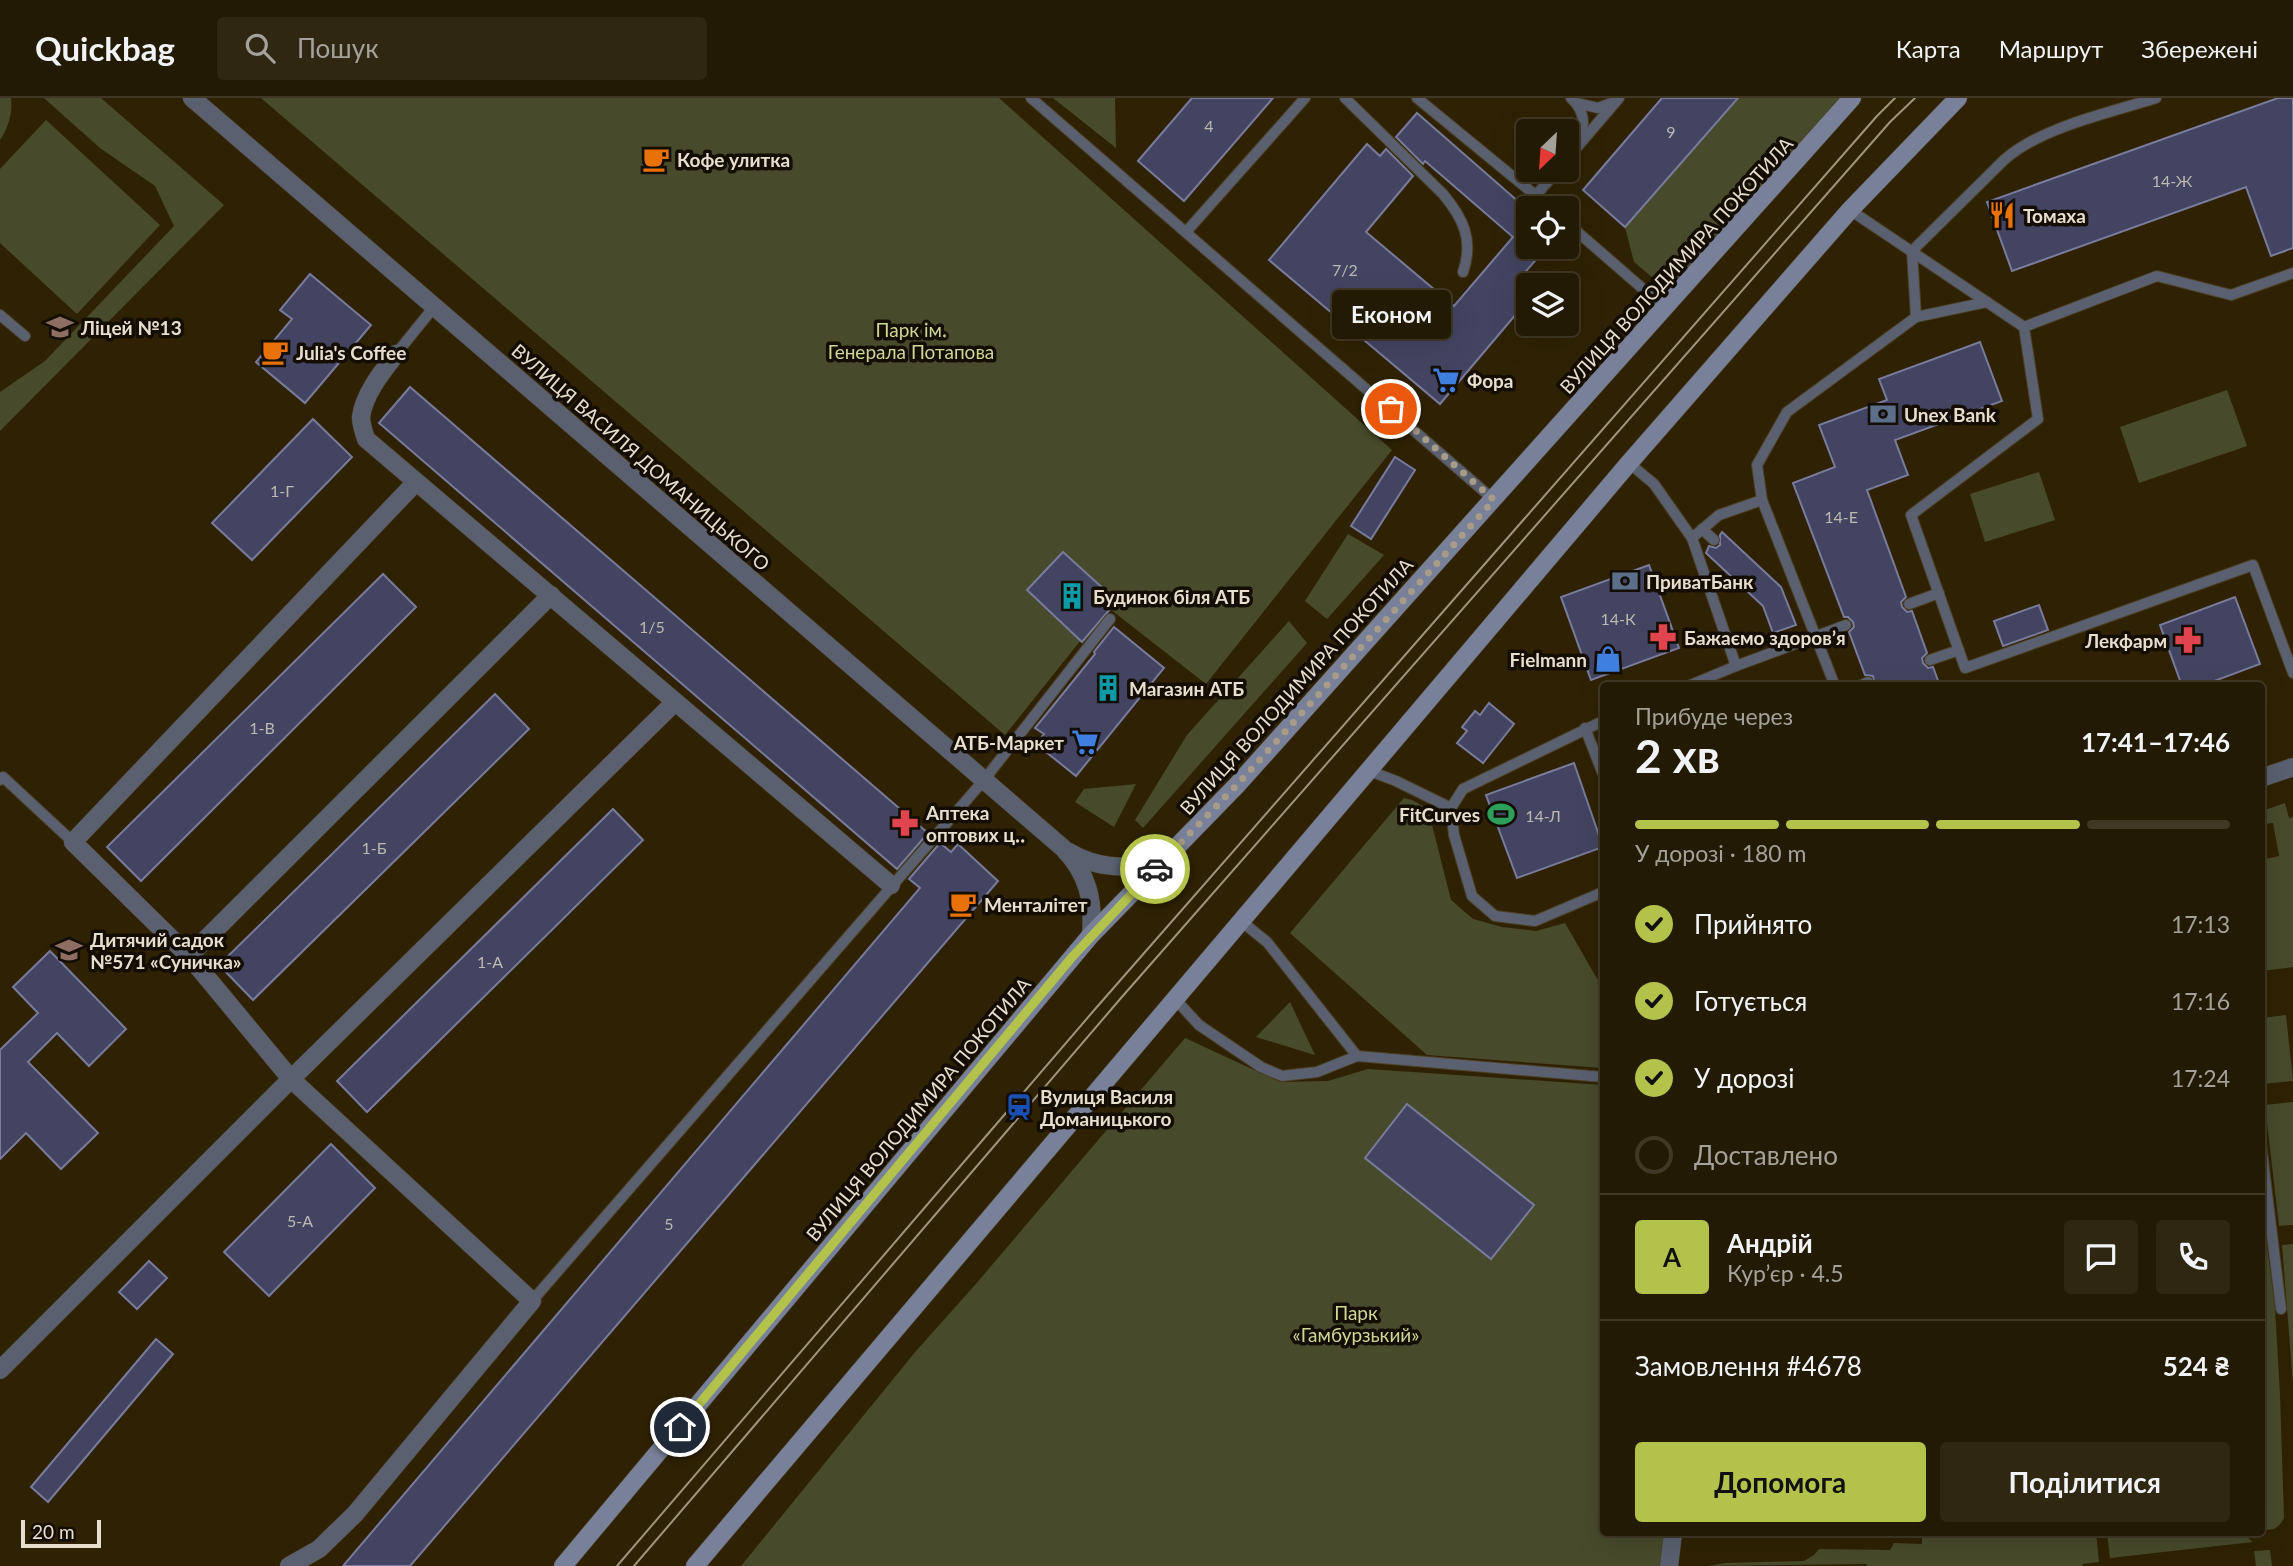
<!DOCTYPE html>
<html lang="uk">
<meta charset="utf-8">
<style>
body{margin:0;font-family:Lato,sans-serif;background:#2f2712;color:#f1f3f6;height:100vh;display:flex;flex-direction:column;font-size:26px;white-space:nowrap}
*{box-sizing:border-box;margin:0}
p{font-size:23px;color:#a3a19a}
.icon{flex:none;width:38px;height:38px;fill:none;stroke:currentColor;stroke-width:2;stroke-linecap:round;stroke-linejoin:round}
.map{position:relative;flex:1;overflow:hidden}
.panel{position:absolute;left:1600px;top:584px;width:665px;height:854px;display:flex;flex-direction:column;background:#231a03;border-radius:7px;box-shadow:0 7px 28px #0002,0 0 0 2px #403825}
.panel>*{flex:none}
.needle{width:46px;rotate:205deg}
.tools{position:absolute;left:1516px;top:21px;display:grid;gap:14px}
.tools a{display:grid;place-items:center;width:63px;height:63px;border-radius:7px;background:#231a03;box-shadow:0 7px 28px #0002,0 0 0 2px #403825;font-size:35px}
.scale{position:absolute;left:21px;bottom:18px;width:80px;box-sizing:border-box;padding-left:7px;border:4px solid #e7decd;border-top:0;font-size:19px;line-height:24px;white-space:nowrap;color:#e7decd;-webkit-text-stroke:5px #130d03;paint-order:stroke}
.pin{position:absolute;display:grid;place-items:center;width:60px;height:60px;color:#fff;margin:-30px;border:4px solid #fff;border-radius:50%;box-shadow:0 2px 7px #0007}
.courier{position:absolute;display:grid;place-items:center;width:70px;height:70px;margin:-35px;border:5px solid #b3c24b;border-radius:50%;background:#fff;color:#222;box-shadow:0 2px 9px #0007}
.bubble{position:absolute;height:49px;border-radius:7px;background:#231a03;box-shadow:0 7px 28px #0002,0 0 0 2px #403825;font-size:23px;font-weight:700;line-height:49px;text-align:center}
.summary em{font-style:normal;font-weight:700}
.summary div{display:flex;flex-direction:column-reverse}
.summary{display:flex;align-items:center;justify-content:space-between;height:119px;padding:0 35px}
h1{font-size:46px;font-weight:700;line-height:52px}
.bar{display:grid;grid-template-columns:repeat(4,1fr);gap:10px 7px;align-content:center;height:84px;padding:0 35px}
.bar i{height:9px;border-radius:5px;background:#403825}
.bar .current{background:#b3c24b}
.bar p{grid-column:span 4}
.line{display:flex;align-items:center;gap:18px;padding:0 35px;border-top:2px solid #403825}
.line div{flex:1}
.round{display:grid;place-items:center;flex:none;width:74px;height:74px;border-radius:7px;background:#2f2712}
ol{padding:0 35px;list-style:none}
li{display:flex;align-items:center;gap:21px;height:77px}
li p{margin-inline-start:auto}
li .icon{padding:7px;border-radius:50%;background:#b3c24b;color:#111;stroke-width:4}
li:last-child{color:#a3a19a}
li i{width:38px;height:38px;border:4px solid #403825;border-radius:50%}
.button{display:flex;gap:14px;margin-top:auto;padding:14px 35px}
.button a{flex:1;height:80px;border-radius:7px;background:#b3c24b;color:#111;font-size:28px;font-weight:700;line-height:80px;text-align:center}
.button a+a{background:#2f2712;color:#f1f3f6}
header{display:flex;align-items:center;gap:42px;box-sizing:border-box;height:98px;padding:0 35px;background:#231a03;border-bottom:2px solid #403825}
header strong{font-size:33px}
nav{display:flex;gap:38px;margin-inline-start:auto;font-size:24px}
.search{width:490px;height:63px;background:#2f2712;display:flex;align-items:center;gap:18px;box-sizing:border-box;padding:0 24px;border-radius:7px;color:#a3a19a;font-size:26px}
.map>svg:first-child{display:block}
.green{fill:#474b2b}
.building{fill:#434461;stroke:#797b9c;stroke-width:2}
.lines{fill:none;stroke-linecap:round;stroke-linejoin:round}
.lane-casing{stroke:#4c4024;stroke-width:12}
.street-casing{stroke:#4c4024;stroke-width:19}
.secondary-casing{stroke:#4c4024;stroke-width:19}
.lane{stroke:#5a606f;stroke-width:10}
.street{stroke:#5a606f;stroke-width:18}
.secondary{stroke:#788199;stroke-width:18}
.tram{stroke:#9f957e;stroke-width:2}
.done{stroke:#a79c87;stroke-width:7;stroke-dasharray:0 12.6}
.route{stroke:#b3c24b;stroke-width:9}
.labels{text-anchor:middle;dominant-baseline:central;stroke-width:7;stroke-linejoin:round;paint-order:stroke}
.number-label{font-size:16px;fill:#beb8b2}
.poi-label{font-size:19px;font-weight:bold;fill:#e7decd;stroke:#130d03;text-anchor:start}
.street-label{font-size:19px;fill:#e7decd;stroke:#130d03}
.park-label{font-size:19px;fill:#ced896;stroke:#130d03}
</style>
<header>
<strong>Quickbag</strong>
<div class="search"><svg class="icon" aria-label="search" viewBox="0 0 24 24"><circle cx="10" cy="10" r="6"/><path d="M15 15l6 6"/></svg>Пошук</div>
<nav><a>Карта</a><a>Маршрут</a><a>Збережені</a></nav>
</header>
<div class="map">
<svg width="2293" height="1468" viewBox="0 0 2293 1468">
<rect width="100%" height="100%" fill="#2f2204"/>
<!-- green -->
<g class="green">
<path d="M0,0H11C13,14 8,31 0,42Z"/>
<polygon points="44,0 101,0 224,107 0,333 0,294 45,263 174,128 155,88 100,50"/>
<polygon points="261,0 999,0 1392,352 1206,586 1110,511 1081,542 1005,637"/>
<polygon points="1053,0 1115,0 1116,50"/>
<polygon points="1737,0 1849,0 1672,196 1634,164 1625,129"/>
<polygon points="46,22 160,127 77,216 0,145 0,71"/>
<polygon points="2227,292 2247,348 2139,385 2120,329"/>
<polygon points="2039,374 2055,422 1985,444 1970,396"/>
<polygon points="1348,436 1384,457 1327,521 1305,503"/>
<polygon points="1289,523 1307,545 1143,730 1135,722 1187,637"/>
<polygon points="1136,686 1114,729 1075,704 1084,691"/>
<polygon points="1404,700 1412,702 1428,711 1451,802 1473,821 1502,829 1536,833 1565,825 1603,891 1603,970 1427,957 1290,835"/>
<polygon points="2285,705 2289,720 2293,719 2293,869 2261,873 2261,762 2279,758 2273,725 2264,726 2262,713"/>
<polygon points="1290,904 1315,957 1256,939"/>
<polygon points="2286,917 2293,983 2262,986 2261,920"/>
<polygon points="1185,940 1280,984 1328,983 1368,971 1603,987 1603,1435 1666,1435 1662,1468 741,1468 916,1253 975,1187"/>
<polygon points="2293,1004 2293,1127 2279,1128 2265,1007"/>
<path d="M2261,1125H2264L2275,1210L2280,1297L2284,1420C2278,1431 2273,1433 2261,1431Z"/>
<polygon points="2293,1146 2293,1286 2282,1147"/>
<polygon points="1922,1435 2096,1435 2099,1464 2083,1466 2082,1468 1867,1468 1866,1466 1708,1468 1725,1465 1804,1463 1814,1457 1819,1451 1890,1452 1894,1445 1922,1446"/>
<polygon points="2107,1435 2242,1435 2253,1444 2110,1460"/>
<polygon points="2270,1452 2272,1468 2256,1468 2254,1453"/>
</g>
<!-- building -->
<g class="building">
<polygon points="1192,0 1273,0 1184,103 1138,63"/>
<polygon points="1662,0 1738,0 1625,129 1583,92"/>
<polygon points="2278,0 2293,0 2293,150 2271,158 2246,89 2012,173 1987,104"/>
<polygon points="1417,15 1528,112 1528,149 1547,149 1521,179 1528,185 1528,202 1440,306 1269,162 1367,46 1380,58 1386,51 1413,78 1366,134 1454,208 1513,139 1425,63 1423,66 1396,39"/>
<polygon points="310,176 371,227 305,305 256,264 292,221 280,212"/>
<polygon points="1980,244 2002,303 1895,342 1908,377 1867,392 1906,499 1901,504 1902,509 1907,514 1912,513 1927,555 1922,560 1923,565 1928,570 1933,569 1940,588 1875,588 1873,578 1865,577 1849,534 1854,529 1853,524 1848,519 1844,519 1793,385 1835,369 1819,327 1887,302 1879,281"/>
<polygon points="410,289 928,735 897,771 379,325"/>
<polygon points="313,321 352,359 252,462 212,425"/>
<polygon points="1395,359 1415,372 1371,441 1351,428"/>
<polygon points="1722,434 1781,489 1796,527 1773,535 1763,508 1706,455 1709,448 1716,450 1720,447 1720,437"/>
<polygon points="1063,454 1117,503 1082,544 1027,492"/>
<polygon points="1649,467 1679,550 1591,582 1561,499"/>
<polygon points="383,476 416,509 141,783 107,749"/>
<polygon points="2235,499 2260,566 2201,588 2182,588 2160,527"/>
<polygon points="2039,507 2048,532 2003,548 1994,523"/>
<polygon points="1114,529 1164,570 1076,678 1036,646 1044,636 1035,630 1095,556 1094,554"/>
<polygon points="495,596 529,631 253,902 219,867"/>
<polygon points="1489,605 1514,626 1483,665 1457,645 1467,633 1462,629 1475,613 1480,617"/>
<polygon points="1574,665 1603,749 1517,780 1486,697"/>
<polygon points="613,711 643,742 367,1014 337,983"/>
<polygon points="940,745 951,754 958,746 998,783 410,1468 343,1468 920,790 909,781"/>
<polygon points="50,853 126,931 89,968 57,935 28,964 98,1035 61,1071 26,1035 0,1061 0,952 38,915 13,889"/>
<polygon points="1407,1006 1534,1107 1491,1161 1365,1060"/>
<polygon points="331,1046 375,1090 269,1198 224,1154"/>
<polygon points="149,1163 167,1180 137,1211 119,1194"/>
<polygon points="156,1241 173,1256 48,1404 31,1389"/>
</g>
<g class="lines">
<defs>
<g id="lane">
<polyline points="1031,0 1494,402"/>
<path d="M1345,0L1443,96C1463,120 1474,142 1463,174"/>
<polyline points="1417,0 1551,110"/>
<path d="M1571,0C1584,12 1587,27 1577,43"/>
<polyline points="1576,5 1598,10 1614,4"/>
<polyline points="1566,62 1619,0"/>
<polyline points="1536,97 1558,72"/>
<polyline points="1850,112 2024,229"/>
<polyline points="1566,124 1665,210"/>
<polyline points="1186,134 1305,0"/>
<polyline points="2293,175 2231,197 2157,178 2024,229 2038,321 1911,417 1965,570 2253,467 2293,575"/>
<polyline points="0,217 25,238"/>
<polyline points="1916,219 1987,204"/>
<polyline points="396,256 434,209"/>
<polyline points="1629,365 1654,386 1692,440 1736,568 1688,588"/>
<polyline points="1702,431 1714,442"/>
<polyline points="1692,440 1719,417 1762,402"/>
<polyline points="1909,506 1939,495"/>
<polyline points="1930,562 1959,552"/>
<polyline points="1736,568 1846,527"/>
<path d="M1835,588L1762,402L1757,367L1787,314L1916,219L1912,153L2004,62C2041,29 2109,15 2156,0"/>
<polyline points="1859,588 1868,584"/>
<polyline points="1585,630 1603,676"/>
<polyline points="1367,672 1396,683 1451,710 1463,691 1603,623"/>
<polyline points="0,682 3,679 73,744"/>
<polyline points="1451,710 1454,737 1472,798 1495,818 1535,823 1603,794"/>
<polyline points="1241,823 1267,844 1357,958"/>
<polyline points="1176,902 1199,927 1261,969 1282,978 1317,974 1357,958 1603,979"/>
<polyline points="2261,1046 2281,1211"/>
<polyline points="532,1203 984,682 1110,521"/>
</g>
<g id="street">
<path d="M192,0L1063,750C1088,776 1094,802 1091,837"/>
<path d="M396,256C382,274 364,296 361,319C361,326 364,335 366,341L891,787"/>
<polyline points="416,384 73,744 189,858 291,981 675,604"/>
<polyline points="2261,680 2293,669"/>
<path d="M1069,754C1098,772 1128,770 1161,765"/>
<polyline points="189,858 551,497"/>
<polyline points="0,1272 291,981 532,1203 355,1416 319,1451 289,1468"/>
<polyline points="1669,1468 1673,1435"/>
</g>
<g id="secondary">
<polyline points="563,1468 1091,837 1237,687 1852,0"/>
<polyline points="695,1468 1629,365 1850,112 1958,0"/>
</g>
</defs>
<!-- lane casing -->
<use href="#lane" class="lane-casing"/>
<!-- street casing -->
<use href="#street" class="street-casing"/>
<!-- secondary casing -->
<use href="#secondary" class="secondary-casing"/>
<!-- lane -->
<use href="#lane" class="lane"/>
<!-- street -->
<use href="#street" class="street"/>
<!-- secondary -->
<use href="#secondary" class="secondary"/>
<!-- tram -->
<g class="tram">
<polyline points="617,1468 1096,910 1877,18 1895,0"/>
<polyline points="634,1468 1121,900 1890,24 1915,0"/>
</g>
</g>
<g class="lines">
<!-- done -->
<polyline class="done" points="1155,771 1237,687 1494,402 1391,311"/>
<!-- route -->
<polyline class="route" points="680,1329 1073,858 1155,771"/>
</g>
<!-- icons -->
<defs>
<symbol id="cafe-bare" viewBox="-9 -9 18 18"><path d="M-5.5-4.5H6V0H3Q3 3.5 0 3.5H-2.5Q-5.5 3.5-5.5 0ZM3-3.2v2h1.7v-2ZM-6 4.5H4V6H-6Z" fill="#e8710a" stroke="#130d03" stroke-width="2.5" paint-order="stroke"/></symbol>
<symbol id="restaurant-bare" viewBox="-9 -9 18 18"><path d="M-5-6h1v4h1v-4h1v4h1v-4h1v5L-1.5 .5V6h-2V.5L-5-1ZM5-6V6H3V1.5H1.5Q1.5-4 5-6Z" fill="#e8710a" stroke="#130d03" stroke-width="2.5" paint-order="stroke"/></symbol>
<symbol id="school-bare" viewBox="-9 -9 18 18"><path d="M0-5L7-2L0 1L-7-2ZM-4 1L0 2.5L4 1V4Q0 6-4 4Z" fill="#8d6e63" stroke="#130d03" stroke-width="2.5" paint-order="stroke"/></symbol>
<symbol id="supermarket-bare" viewBox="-9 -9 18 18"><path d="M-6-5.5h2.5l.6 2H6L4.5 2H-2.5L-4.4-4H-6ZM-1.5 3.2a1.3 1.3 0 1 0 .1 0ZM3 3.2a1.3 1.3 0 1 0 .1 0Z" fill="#3f7fe0" stroke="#130d03" stroke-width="2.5" paint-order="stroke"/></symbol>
<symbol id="bank-bare" viewBox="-9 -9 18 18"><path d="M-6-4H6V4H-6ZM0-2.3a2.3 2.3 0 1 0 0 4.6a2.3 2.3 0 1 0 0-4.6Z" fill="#5c6f8a" stroke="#130d03" stroke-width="2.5" paint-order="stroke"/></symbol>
<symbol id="building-bare" viewBox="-9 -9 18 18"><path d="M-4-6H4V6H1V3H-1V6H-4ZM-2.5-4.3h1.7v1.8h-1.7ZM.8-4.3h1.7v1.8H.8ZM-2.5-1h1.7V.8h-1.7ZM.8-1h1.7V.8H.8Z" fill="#0f9aa8" stroke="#130d03" stroke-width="2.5" paint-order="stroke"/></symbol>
<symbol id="pharmacy-bare" viewBox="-9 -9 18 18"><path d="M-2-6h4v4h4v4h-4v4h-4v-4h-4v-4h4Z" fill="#e0444e" stroke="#130d03" stroke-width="2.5" paint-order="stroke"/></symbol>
<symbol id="shop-bare" viewBox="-9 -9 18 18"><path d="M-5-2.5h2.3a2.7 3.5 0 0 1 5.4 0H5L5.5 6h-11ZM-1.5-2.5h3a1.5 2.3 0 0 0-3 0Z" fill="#3f7fe0" stroke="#130d03" stroke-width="2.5" paint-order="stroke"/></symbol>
<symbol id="stadium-bare" viewBox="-9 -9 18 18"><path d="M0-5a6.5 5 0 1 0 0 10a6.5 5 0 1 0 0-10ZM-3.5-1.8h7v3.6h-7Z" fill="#2e9e5b" stroke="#130d03" stroke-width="2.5" paint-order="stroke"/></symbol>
<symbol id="station-bare" viewBox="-9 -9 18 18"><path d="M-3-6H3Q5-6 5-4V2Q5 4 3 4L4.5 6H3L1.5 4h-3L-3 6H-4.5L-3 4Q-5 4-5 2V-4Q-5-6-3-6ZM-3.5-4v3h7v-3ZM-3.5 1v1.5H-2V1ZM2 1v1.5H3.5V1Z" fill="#1a4fb4" stroke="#130d03" stroke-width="2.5" paint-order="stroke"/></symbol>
</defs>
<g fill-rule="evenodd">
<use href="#cafe-bare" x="637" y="42" width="38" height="38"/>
<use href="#restaurant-bare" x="1983" y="98" width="38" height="38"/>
<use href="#school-bare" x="41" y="210" width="38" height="38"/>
<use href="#cafe-bare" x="256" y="235" width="38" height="38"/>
<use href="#supermarket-bare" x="1427" y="263" width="38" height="38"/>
<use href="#bank-bare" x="1864" y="297" width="38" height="38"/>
<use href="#bank-bare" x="1606" y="464" width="38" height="38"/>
<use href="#building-bare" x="1053" y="479" width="38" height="38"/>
<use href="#pharmacy-bare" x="1644" y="520" width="38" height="38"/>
<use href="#pharmacy-bare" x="2169" y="523" width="38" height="38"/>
<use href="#shop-bare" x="1589" y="542" width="38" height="38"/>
<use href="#building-bare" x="1089" y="571" width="38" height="38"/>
<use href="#supermarket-bare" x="1066" y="625" width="38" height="38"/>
<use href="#stadium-bare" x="1482" y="697" width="38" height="38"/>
<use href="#pharmacy-bare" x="886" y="706" width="38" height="38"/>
<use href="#cafe-bare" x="944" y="787" width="38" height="38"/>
<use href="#school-bare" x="50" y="833" width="38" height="38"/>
<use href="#station-bare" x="1000" y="990" width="38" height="38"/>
</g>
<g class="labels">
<!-- number labels -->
<g class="number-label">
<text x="1209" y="27">4</text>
<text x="1671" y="33">9</text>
<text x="2172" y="82">14-Ж</text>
<text x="1345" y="171">7/2</text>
<text x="282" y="392">1-Г</text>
<text x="1841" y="418">14-Е</text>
<text x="1618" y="520">14-К</text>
<text x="652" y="528">1/5</text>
<text x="262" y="629">1-В</text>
<text x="1543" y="717">14-Л</text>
<text x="374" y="749">1-Б</text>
<text x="490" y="863">1-А</text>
<text x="300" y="1122">5-А</text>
<text x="669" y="1125">5</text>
</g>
<!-- poi labels -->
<g class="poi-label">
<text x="677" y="61">Кофе улитка</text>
<text x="2023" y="117">Томаха</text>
<text x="81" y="229">Ліцей №13</text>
<text x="296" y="254">Julia's Coffee</text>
<text x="1467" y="282">Фора</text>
<text x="1904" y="316">Unex Bank</text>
<text x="1646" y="483">ПриватБанк</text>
<text x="1093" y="498">Будинок біля АТБ</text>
<text x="1684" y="539">Бажаємо здоровʼя</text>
<text x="2167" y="542" text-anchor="end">Лекфарм</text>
<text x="1587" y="561" text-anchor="end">Fielmann</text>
<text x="1129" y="590">Магазин АТБ</text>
<text x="1064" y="644" text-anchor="end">АТБ-Маркет</text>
<text x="926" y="714">Аптека<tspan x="926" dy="22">оптових ц‥</tspan></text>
<text x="1480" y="716" text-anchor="end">FitCurves</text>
<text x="984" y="806">Менталітет</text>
<text x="90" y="841">Дитячий садок<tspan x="90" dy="22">№571 «Суничка»</tspan></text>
<text x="1040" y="998">Вулиця Василя<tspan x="1040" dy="22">Доманицького</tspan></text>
</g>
<!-- street labels -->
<g class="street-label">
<text transform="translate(1676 167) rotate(-48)">ВУЛИЦЯ ВОЛОДИМИРА ПОКОТИЛА</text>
<text transform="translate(641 359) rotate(41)">ВУЛИЦЯ ВАСИЛЯ ДОМАНИЦЬКОГО</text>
<text transform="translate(1296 588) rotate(-48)">ВУЛИЦЯ ВОЛОДИМИРА ПОКОТИЛА</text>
<text transform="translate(918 1011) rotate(-50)">ВУЛИЦЯ ВОЛОДИМИРА ПОКОТИЛА</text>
</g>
<!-- park labels -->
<g class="park-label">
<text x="911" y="231">Парк ім.<tspan x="911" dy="22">Генерала Потапова</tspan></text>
<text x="1356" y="1214">Парк<tspan x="1356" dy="22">«Гамбурзький»</tspan></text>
</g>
</g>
</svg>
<div class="tools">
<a><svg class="needle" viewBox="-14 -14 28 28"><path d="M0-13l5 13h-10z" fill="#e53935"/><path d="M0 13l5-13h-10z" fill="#a3a19a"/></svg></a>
<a><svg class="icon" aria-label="locate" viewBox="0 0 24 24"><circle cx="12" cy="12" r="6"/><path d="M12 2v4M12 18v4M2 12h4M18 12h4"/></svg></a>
<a><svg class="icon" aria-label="layers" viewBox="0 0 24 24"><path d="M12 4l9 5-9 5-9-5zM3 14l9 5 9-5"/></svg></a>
</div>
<div class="scale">20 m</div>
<div class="pin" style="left:1391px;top:311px;background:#ea580c"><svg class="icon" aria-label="bag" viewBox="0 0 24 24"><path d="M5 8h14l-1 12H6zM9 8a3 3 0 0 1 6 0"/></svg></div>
<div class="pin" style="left:680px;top:1329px;background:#1f2937"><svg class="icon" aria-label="home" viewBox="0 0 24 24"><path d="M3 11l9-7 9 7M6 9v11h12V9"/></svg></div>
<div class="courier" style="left:1155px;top:771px"><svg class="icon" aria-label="car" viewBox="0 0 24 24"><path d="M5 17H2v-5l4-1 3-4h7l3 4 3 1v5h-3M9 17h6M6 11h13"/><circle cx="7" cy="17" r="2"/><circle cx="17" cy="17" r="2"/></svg></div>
<div class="bubble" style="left:1332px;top:192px;width:119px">Економ</div>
<section class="panel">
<div class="summary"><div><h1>2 хв</h1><p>Прибуде через</p></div><em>17:41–17:46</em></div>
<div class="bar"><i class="current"></i><i class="current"></i><i class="current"></i><i></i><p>У дорозі · 180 m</p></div>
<ol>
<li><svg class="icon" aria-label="check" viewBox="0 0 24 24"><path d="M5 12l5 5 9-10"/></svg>Прийнято<p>17:13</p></li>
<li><svg class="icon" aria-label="check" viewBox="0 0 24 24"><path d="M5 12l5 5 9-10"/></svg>Готується<p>17:16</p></li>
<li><svg class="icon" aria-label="check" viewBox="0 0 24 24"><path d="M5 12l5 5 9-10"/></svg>У дорозі<p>17:24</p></li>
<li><i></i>Доставлено</li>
</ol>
<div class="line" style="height:126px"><b class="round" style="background:#b3c24b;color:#111">А</b><div><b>Андрій</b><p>Кур’єр · 4.5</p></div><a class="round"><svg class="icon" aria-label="chat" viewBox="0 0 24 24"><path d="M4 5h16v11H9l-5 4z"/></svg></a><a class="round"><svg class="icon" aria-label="phone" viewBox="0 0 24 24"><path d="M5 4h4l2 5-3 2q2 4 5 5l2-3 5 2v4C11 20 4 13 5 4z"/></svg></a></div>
<div class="line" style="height:91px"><div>Замовлення #4678</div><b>524 ₴</b></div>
<div class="button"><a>Допомога</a><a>Поділитися</a></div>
</section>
</div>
